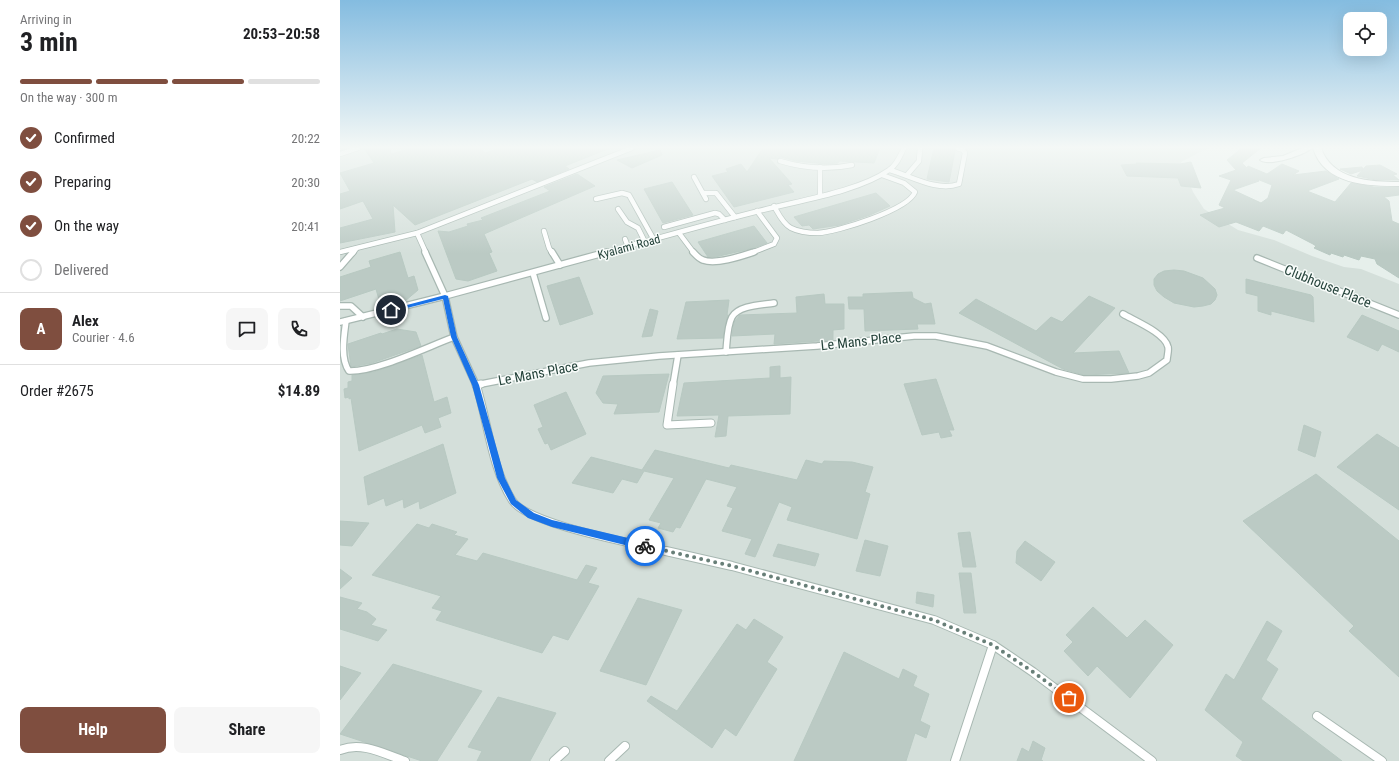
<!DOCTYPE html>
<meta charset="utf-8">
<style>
body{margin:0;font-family:"Roboto Condensed",sans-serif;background:#f6f6f6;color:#202124;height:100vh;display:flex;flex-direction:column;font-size:15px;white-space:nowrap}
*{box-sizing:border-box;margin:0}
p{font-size:13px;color:#757577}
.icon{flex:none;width:22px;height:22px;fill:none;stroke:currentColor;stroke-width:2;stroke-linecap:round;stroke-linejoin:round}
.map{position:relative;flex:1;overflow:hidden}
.sheet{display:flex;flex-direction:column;background:#fff;width:340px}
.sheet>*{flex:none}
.tools{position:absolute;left:1003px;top:12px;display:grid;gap:8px}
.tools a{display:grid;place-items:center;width:44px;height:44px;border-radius:8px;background:#fff;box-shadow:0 4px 16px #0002;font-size:20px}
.pin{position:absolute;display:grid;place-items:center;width:34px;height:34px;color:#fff;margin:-17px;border:2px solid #fff;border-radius:50%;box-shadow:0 1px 4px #0007}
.courier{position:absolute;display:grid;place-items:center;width:40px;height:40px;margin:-20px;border:3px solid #1a73e8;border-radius:50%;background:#fff;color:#222;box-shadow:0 1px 5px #0007}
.overview em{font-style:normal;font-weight:700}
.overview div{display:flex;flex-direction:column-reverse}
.overview{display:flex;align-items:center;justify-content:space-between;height:68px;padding:0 20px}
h1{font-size:26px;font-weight:700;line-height:30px}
.bar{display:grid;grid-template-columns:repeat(4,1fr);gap:6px 4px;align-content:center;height:48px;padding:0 20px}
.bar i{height:5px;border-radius:3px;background:#e0e0e0}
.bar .current{background:#7f4e3f}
.bar p{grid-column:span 4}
.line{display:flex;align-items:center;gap:10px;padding:0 20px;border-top:1px solid #e0e0e0}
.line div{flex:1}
.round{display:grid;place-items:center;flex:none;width:42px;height:42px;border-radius:8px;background:#f6f6f6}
ol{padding:0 20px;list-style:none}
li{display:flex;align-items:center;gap:12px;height:44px}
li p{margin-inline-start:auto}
li .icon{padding:4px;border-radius:50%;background:#7f4e3f;color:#fff;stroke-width:4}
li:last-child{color:#757577}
li i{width:22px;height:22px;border:2px solid #e0e0e0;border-radius:50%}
.primary-button{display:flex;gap:8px;margin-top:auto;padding:8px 20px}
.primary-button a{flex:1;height:46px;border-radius:8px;background:#7f4e3f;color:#fff;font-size:16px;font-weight:700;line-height:46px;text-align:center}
.primary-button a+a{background:#f6f6f6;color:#202124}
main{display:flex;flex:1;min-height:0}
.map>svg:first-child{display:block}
.built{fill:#d4dfda}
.building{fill:#bbcac4;stroke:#b8c9c2;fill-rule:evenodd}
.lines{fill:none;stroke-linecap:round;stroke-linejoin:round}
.service-far3-casing{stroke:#a8b8b2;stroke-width:6}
.service-far2-casing{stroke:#a8b8b2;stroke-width:8}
.service-far1-casing{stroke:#a8b8b2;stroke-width:9}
.service-casing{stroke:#a8b8b2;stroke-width:10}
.minor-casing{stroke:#a8b8b2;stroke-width:2}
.service-far3{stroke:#fff;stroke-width:4.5}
.service-far2{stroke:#fff;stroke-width:5.5}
.service-far1{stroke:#fff;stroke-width:7}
.service{stroke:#fff;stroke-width:8}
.minor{fill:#fff;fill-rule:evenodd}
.route{fill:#1a73e8}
.done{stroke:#687f78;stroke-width:4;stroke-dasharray:0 7.2}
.labels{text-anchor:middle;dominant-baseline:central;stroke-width:3;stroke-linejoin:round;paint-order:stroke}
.far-street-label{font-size:12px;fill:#24423a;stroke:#f7fbf9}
.street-label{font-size:14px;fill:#24423a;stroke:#f7fbf9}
</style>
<main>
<section class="sheet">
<div class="overview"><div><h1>3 min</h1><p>Arriving in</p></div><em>20:53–20:58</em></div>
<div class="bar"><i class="current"></i><i class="current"></i><i class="current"></i><i></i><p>On the way · 300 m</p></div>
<ol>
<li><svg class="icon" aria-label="check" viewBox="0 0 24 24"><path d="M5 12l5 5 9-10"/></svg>Confirmed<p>20:22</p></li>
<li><svg class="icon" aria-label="check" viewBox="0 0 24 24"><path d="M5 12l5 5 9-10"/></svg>Preparing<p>20:30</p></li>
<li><svg class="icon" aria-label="check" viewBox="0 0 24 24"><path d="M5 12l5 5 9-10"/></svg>On the way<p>20:41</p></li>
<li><i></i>Delivered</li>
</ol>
<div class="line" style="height:72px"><b class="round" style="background:#7f4e3f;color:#fff">A</b><div><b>Alex</b><p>Courier · 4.6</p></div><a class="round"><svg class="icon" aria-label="chat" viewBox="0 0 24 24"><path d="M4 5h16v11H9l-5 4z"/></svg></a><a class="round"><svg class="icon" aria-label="phone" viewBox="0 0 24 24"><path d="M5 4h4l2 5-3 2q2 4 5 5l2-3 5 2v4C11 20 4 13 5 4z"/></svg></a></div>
<div class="line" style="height:52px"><div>Order #2675</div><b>$14.89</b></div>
<div class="primary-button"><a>Help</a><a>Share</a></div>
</section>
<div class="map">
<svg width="1059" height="761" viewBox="0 0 1059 761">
<rect width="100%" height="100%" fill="#e6efeb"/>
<!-- built -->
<polygon class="built" points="0,148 868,148 841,162 853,192 864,209 898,230 934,240 972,256 1004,267 1021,269 1059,284 1059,761 0,761"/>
<!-- building -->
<g class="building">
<polygon points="24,148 50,148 51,154 73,148 140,148 145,153 161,148 270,148 225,166 229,169 197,182 192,179 75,225 53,205 55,232 0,243 0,228 33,219 23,201 0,209 0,194 10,191 0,173 34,163"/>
<polygon points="423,148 540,148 534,163 499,161 498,163 486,164 456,161 441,157 437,159 429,158 452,184 448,185 454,192 394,207 372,176 388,172 386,169 401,164 407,172"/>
<polygon points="594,148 613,149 615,151 609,182 587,179"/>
<path d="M902,148H921L902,163L907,168L908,166L927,174L942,164L959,171L953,175L986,171L999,179L967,191L995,202L1011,183L1034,187H1059V195L1044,197L1049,201L1052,221L1059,224V278L1037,264L1035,259L1021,256L1019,260L1004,255L1003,257L991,253L990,255L974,248L976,246L973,244L946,230L943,234L923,226L919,231L896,222L879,227L860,215L885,208L879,205L891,180L879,176L896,170L887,160ZM917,179L932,185L928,198L921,203L893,190L919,181Z"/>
<polygon points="320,150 322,155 292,168 277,160"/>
<polygon points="851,162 861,188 841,186 838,178 787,176 781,165 797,164 796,163 840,164"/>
<polygon points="1040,165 1057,174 1053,175 1059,180 1036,180 1017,176 1026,166"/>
<polygon points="1022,167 1023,170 1011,174 1000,169"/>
<polygon points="237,174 255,186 144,234 152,252 149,253 157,271 128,281 116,279 98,231 109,232 128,226 127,224 143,220 141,218 210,191 204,187"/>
<polygon points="332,182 353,215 323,223 304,189"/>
<polygon points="536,193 550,206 530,215 500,225 473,229 469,225 462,226 454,217"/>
<polygon points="414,226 427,243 414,248 375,257 368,257 358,242"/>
<polygon points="60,252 68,278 74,276 78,290 65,301 41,307 36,289 0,301 0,277 31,267 29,261"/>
<polygon points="834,270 844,271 863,278 875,289 877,295 875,300 871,304 863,306 854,307 834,303 824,297 817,291 814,285 814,279 818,274 824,271"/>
<polygon points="239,277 253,314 220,325 207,286"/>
<polygon points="906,279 971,295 973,297 974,322 931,311 931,315 918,311 918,296 906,293"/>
<polygon points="572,292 573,298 585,304 591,303 595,324 577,324 578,329 525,331 524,309 509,309 508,297 523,297 523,294"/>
<polygon points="484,294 485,304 504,304 504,329 493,330 493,340 434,344 435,334 392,336 394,322 400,315 457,313 456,297"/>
<polygon points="749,296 775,308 733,353 779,351 789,373 744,375 723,369 619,313 636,299 696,331 711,317 722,322"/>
<polygon points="389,300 387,315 388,315 383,338 337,339 346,302"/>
<polygon points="310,309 318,311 312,336 302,337"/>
<polygon points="1022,315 1059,331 1059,352 1042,344 1038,351 1007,337"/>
<polygon points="57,329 76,332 81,346 32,363 11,367 8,344 41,333 42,334"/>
<polygon points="82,355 94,402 107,397 111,413 98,418 101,427 85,433 82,425 19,451 11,398 9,399 9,397 5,398 4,389 8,388 8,382 12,381 12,375 34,372"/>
<polygon points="440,366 440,378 451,377 450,414 388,416 386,436 375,437 379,415 337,416 344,383 430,378 430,367"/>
<polygon points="329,374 319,412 274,414 278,404 263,403 256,393 263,376"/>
<polygon points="596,379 614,430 609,430 612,436 601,438 599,432 582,435 564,384"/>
<polygon points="226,392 246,434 211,450 208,443 205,444 198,429 203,427 194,405"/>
<polygon points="964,425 981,432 975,457 958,450"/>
<polygon points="1037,434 1059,448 1059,510 997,467"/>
<polygon points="103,444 116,493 80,509 79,501 64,508 63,499 46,506 44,498 28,505 24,477"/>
<polygon points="315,450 389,468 391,465 457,480 466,460 482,464 484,461 512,462 533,467 525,492 530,494 517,539 447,520 452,507 439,502 415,557 405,554 412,539 382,531 393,508 387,506 397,487 366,479 340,528 336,527 333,532 318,528 321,523 309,520 334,478 304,471 297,483 282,479 273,493 232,483 251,457 302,470"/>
<polygon points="976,474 1059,541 1059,677 1009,631 1014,626 903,521"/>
<polygon points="0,521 29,523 12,546 0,545"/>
<polygon points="77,524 89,528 92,524 117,532 114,535 128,539 115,555 137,561 143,553 237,580 246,565 257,568 248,583 259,586 228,640 213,635 202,653 96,620 102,611 92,608 101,596 32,575"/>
<polygon points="630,532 636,567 623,567 618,533"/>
<polygon points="525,540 548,546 540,576 516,571"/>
<polygon points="685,541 715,562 701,581 676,563 677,551"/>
<polygon points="438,544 479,554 475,566 433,556"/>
<polygon points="0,569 12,578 0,589"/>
<polygon points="619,573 631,573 636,613 624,613"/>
<polygon points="577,592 594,595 593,607 576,603"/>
<polygon points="0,597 22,603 17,609 27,612 36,619 31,625 47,630 38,641 0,629"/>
<polygon points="298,598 342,610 306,685 260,671"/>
<polygon points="753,607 787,638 805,620 833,645 790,698 757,666 748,676 724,651 733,642 726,635"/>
<polygon points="414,619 443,637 427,662 437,669 396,736 385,728 372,748 307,701 311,696 337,711 397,624 406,630"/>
<polygon points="927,621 942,631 926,660 938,669 921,699 1002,761 903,761 896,756 903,742 865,710 886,674 894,680"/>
<polygon points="504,652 559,679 563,669 577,676 573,686 589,694 580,721 590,726 586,738 575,733 566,761 454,761"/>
<polygon points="53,664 142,691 97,761 82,761 0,734"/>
<polygon points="0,666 21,673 0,700"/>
<polygon points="158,697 216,713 190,761 137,761 142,751 128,747"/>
<polygon points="693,741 705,748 701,760 703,761 677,761 682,748 689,752"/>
</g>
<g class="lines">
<defs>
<g id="service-far3">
<polyline points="0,154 18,148"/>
<path d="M440,161C463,168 488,170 512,165"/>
<polyline points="480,167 480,196"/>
<path d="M550,170C571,176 597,192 619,184L625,153L623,150L617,148"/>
<polyline points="567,175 579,161 580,148"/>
<polyline points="354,177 366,199"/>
<polyline points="363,193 376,193 395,217"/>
<polyline points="256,199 282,193 289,195 314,240"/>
<path d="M434,206C438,213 443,224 451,228C459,232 469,233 478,233C497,232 568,210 575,192L564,183L542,175"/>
<polyline points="278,209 287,222 298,228 305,242"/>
<polyline points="324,227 375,213 379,214 385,220"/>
<polyline points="204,231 209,248 212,253"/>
<polyline points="77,233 86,253"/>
<polyline points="339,233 354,253"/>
<polyline points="285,239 288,247"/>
<polyline points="0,252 77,233 292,148"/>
<polyline points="13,253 16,249"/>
<path d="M263,253C315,239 367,224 419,211C456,201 518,192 549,170C557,165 560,156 564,148"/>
<polyline points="411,253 434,244 437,238 417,211"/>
</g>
<g id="service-far2">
<polyline points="85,252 105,296 114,337 136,385"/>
<polyline points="212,252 220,265"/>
<path d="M353,252C356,255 359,259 363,260C376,265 402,256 414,252"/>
<polyline points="917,258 1059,315"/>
<polyline points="0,267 13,252"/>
<polyline points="193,273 206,318"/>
<polyline points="0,306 11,306 23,317"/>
<path d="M6,321C4,336 0,358 9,371C36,372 87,347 114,337"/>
<polyline points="0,322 105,296 267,252"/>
<path d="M386,352C387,342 387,326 392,317C399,305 422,305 434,303"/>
<path d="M136,385L249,363L319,356L477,346L574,336H596L647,346L716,372L743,379H771L798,376L809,373L827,360C827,356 829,351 828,347C825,333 795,321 783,314"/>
<polyline points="333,385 338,355"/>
</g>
<g id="service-far1">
<path d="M136,384C148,422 151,466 172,500C187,525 299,544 330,552"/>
<polyline points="333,384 327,425 371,423"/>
<polyline points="136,385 141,384"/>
</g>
<g id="service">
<polyline points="326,551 392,566 594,620 653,645 693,672 812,761"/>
<polyline points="977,716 1042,761"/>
<path d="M0,750C22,741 44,754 65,761"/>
<polyline points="214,761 225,751"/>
<polyline points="269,761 285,746"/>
<polyline points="615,761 653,645"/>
</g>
<g id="minor">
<path d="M962,148H972C964,155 929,167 920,160L924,158L943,156Z"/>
<path d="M973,148H981C992,180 1030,182 1059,182V186C1028,186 984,185 973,148Z"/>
</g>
</defs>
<!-- service-far3 casing -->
<use href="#service-far3" class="service-far3-casing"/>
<!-- service-far2 casing -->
<use href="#service-far2" class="service-far2-casing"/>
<!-- service-far1 casing -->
<use href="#service-far1" class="service-far1-casing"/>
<!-- service casing -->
<use href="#service" class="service-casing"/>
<!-- minor casing -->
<use href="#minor" class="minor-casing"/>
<!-- service-far3 -->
<use href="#service-far3" class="service-far3"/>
<!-- service-far2 -->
<use href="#service-far2" class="service-far2"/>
<!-- service-far1 -->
<use href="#service-far1" class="service-far1"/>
<!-- service -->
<use href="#service" class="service"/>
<!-- minor -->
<use href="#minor" class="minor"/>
</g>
<!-- sky -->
<linearGradient id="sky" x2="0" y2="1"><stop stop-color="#84bce0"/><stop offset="0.58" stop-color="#f4f8f6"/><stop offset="1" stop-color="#f4f8f6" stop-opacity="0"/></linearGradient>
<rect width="1059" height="254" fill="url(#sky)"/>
<!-- route -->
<polygon class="route" points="105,295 108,296 117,337 139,385 165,478 176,500 194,513 212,520 305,542 308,543 308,548 305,550 212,527 188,518 171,504 157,478 132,385 111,337 103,299 51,312 48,310"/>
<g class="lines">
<!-- done -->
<polyline class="done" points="305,546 392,566 594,620 653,645 693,672 729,698"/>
</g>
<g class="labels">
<!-- far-street labels -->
<g class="far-street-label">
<text transform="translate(289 247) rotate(-15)">Kyalami Road</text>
</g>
<!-- street labels -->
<g class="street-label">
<text transform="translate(988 286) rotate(22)">Clubhouse Place</text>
<text transform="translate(521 341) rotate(-6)">Le Mans Place</text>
<text transform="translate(198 373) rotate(-11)">Le Mans Place</text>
</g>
</g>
</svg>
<div class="tools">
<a><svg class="icon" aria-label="locate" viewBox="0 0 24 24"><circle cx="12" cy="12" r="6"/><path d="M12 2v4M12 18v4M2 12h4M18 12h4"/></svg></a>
</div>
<div class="pin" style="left:729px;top:698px;background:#ea580c"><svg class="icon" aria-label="bag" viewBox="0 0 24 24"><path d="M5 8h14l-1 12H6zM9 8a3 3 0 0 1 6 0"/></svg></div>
<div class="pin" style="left:51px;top:310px;background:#1f2937"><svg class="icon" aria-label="home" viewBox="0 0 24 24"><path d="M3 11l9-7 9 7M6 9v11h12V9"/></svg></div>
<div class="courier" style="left:305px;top:546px"><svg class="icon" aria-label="bike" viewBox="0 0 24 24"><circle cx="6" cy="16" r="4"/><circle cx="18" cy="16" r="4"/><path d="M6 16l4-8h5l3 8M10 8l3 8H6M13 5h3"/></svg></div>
</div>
</main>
